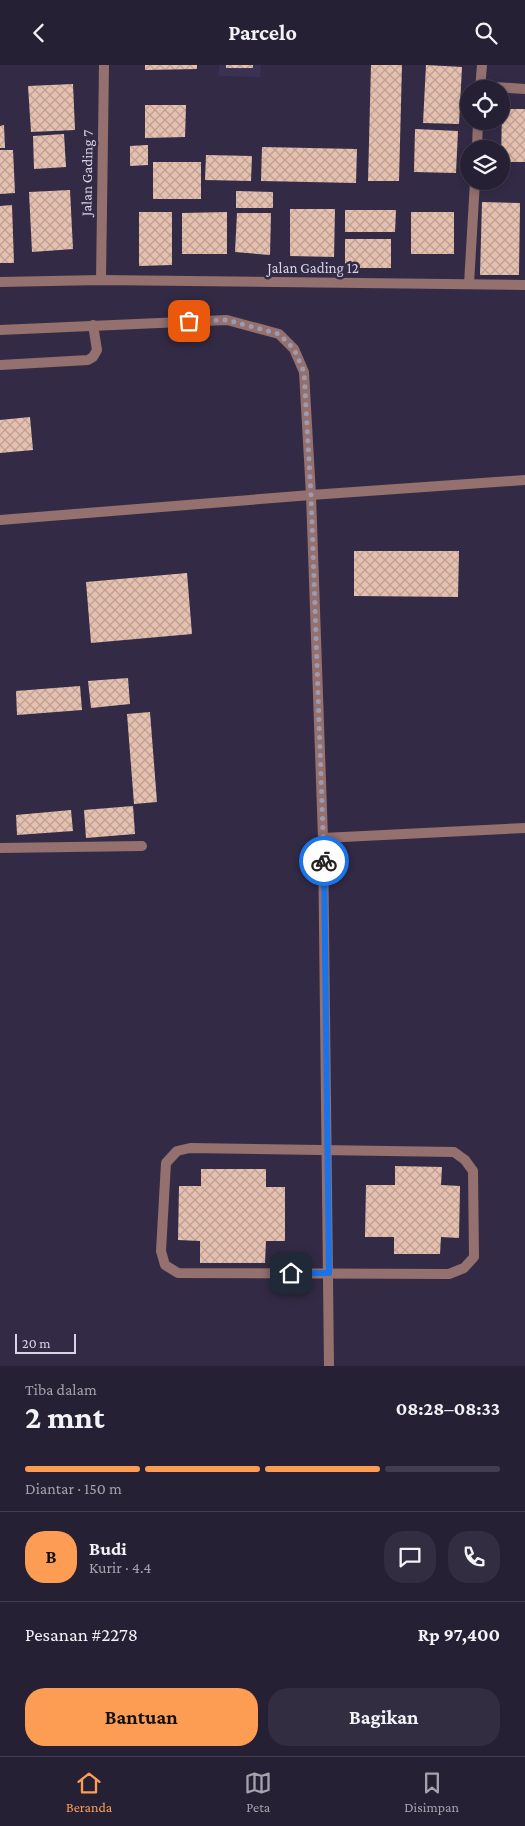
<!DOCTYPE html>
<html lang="id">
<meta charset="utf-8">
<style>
body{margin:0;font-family:"Crimson Pro",serif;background:#322d40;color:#f1f3f6;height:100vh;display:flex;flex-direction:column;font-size:19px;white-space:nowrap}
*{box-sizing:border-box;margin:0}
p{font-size:16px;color:#a4a3ac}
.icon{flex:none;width:28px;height:28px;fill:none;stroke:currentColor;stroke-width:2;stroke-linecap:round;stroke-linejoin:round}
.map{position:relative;height:1301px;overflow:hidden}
.sheet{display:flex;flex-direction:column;background:#262034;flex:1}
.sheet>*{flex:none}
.fabs{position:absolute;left:460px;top:15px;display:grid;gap:10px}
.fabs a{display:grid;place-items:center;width:50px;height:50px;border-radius:50%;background:#262034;box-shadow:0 2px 8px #0003,0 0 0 1px #423e4f;font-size:25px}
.scale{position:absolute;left:15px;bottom:12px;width:61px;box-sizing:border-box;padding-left:5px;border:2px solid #d8d4e6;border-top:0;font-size:14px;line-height:18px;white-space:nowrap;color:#d8d4e6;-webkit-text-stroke:4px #332b46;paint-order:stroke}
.pin{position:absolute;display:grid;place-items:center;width:42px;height:42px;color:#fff;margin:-21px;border-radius:10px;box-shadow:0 2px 8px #0006}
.courier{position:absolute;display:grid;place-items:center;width:50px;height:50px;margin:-25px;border:4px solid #1a73e8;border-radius:50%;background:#fff;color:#222;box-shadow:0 1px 6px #0007}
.summary em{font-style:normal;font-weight:700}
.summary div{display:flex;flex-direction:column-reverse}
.summary{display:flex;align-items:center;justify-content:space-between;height:85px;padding:0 25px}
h1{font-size:32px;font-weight:700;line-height:38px}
.bar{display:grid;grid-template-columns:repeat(4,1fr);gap:8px 5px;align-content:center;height:60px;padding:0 25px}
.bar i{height:6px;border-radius:4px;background:#423e4f}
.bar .selected{background:#fd9d54}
.bar p{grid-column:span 4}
.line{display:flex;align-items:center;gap:12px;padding:0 25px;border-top:1px solid #423e4f}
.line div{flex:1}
.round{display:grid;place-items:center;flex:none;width:52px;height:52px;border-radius:20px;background:#322d40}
.primary-button{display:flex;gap:10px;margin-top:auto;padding:10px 25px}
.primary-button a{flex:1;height:58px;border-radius:20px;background:#fd9d54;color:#111;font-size:20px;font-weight:700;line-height:58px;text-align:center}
.primary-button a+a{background:#322d40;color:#f1f3f6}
header{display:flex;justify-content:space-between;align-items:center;height:65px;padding:0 25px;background:#262034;font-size:22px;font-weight:700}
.tabs{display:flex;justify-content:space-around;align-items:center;height:70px;border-top:1px solid #423e4f;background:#262034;font-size:14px;color:#a4a3ac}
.tabs a{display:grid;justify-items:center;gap:2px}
.tabs .selected{color:#fd9d54}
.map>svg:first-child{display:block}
.built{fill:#3b3153}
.building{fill:url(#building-cross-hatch)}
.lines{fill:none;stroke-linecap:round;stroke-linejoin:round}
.service{stroke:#94706e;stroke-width:10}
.minor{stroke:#94706e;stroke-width:10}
.done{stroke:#9e99ae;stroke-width:5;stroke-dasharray:0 9}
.route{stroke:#1a73e8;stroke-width:6}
.labels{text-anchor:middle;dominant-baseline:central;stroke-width:5;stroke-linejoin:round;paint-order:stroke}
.street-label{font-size:15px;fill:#d8d4e6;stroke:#332b46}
</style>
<header><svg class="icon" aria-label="back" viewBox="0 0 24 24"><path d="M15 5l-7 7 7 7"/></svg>Parcelo<svg class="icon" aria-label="search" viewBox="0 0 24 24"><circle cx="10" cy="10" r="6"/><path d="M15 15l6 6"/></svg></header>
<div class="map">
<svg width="525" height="1301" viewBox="0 0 525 1301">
<defs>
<pattern id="building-cross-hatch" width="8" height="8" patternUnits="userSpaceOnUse" patternTransform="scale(1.25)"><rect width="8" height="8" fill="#e5c0af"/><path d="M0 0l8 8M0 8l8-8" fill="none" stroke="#bca094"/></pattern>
</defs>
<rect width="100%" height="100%" fill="#332b46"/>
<!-- built -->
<polygon class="built" points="219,0 261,0 260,12 219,11"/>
<!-- building -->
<g class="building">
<polygon points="145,0 197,0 197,4 145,5"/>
<rect x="226" y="0" width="27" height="3"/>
<polygon points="371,0 402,0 399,116 368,116"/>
<polygon points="426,0 462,2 459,59 423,58"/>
<polygon points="73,19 75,65 31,67 28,21"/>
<polygon points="145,40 186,40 185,72 145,73"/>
<polygon points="502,44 525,44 525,97 501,97"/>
<polygon points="4,60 5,83 0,83 0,61"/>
<polygon points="415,64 458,66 456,108 414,107"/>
<polygon points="64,69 66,102 34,104 33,71"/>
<polygon points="148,80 148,100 130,101 130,81"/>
<polygon points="262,82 357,84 356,118 261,116"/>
<polygon points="0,85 13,85 15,128 0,129"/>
<polygon points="206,90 252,91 251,116 205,115"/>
<rect x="153" y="97" width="48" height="37"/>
<polygon points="70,125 73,184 32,187 29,127"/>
<polygon points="236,126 273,127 273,143 236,143"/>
<polygon points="482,137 520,138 519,210 480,210"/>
<polygon points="12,140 14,198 0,198 0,141"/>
<polygon points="290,144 335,144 334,192 290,191"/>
<polygon points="345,145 396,145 395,167 345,167"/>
<polygon points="139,147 172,147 172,200 139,201"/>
<polygon points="227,147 227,189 182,189 182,148"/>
<rect x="411" y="147" width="43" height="42"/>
<polygon points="237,148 271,148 270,190 235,187"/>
<rect x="345" y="174" width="46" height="29"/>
<polygon points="30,352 33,385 0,388 0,355"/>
<polygon points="354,486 459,486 458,532 354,531"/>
<polygon points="187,508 192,569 91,578 86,517"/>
<polygon points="128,613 130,639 91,643 88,616"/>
<polygon points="80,621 82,645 17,650 16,626"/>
<polygon points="150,647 157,737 134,739 127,649"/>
<polygon points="133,741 135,769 86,773 84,745"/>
<polygon points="71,745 73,766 17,770 16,750"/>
<polygon points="395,1101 442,1102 441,1120 460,1121 459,1173 441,1172 440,1189 394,1189 394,1172 365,1172 366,1120 395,1120"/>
<polygon points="201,1104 266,1104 266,1122 285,1122 285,1176 266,1176 265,1198 200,1198 200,1176 178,1175 179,1121 201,1121"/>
</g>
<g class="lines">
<!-- service -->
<g class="service">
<polyline points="0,265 227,255 279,269 294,284 304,307 311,430 323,773 329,1301"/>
<polyline points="0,300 88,295 93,292 97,285 93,260"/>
<polyline points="0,455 311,430 525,415"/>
<polyline points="323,773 525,763"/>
<polyline points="0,783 142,781"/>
<polygon points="190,1083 454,1087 465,1095 473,1106 474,1192 464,1203 449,1209 178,1208 165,1200 161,1186 166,1098 177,1086"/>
</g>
<!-- minor -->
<g class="minor">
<polyline points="480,21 525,24"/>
<polyline points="480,24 482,0"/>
<polyline points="477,84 478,56"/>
<polyline points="101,215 104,0"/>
<polyline points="0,217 101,215 525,220"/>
<polyline points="469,219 475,116"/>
</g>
</g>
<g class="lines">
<!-- done -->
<polyline class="done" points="189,256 227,255 279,269 294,284 304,307 311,430 324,796"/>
<!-- route -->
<polyline class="route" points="291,1208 329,1208 324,796"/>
</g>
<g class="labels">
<!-- street labels -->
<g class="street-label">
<text transform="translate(87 108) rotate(-89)">Jalan Gading 7</text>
<text x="313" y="203">Jalan Gading 12</text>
</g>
</g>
</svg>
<div class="fabs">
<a><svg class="icon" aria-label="locate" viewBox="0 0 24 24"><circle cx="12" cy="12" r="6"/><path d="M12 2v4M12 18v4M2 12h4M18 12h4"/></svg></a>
<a><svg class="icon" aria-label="layers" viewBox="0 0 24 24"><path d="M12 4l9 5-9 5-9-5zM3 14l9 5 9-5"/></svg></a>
</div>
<div class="scale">20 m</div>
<div class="pin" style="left:189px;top:256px;background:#ea580c"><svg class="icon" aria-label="bag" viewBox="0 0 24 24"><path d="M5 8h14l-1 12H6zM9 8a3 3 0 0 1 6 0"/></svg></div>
<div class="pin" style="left:291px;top:1208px;background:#1f2937"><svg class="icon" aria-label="home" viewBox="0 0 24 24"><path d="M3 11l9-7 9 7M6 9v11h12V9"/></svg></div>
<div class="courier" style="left:324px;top:796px"><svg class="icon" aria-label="bike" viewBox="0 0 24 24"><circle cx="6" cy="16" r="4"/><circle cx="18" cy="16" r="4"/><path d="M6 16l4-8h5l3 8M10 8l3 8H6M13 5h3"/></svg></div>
</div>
<section class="sheet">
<div class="summary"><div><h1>2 mnt</h1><p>Tiba dalam</p></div><em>08:28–08:33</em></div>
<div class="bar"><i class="selected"></i><i class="selected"></i><i class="selected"></i><i></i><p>Diantar · 150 m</p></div>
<div class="line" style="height:90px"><b class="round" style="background:#fd9d54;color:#111">B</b><div><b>Budi</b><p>Kurir · 4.4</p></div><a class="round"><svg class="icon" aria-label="chat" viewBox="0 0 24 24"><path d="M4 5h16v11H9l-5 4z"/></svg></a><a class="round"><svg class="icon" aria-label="phone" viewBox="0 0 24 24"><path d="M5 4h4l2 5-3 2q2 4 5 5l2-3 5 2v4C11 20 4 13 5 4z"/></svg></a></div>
<div class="line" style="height:65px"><div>Pesanan #2278</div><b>Rp 97,400</b></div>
<div class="primary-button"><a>Bantuan</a><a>Bagikan</a></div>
</section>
<nav class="tabs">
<a class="selected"><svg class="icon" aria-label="home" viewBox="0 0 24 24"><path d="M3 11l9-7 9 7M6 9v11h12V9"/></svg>Beranda</a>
<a><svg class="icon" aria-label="map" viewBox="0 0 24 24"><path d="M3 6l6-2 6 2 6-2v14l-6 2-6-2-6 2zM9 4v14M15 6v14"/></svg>Peta</a>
<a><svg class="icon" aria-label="saved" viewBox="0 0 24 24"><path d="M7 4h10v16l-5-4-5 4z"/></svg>Disimpan</a>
</nav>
